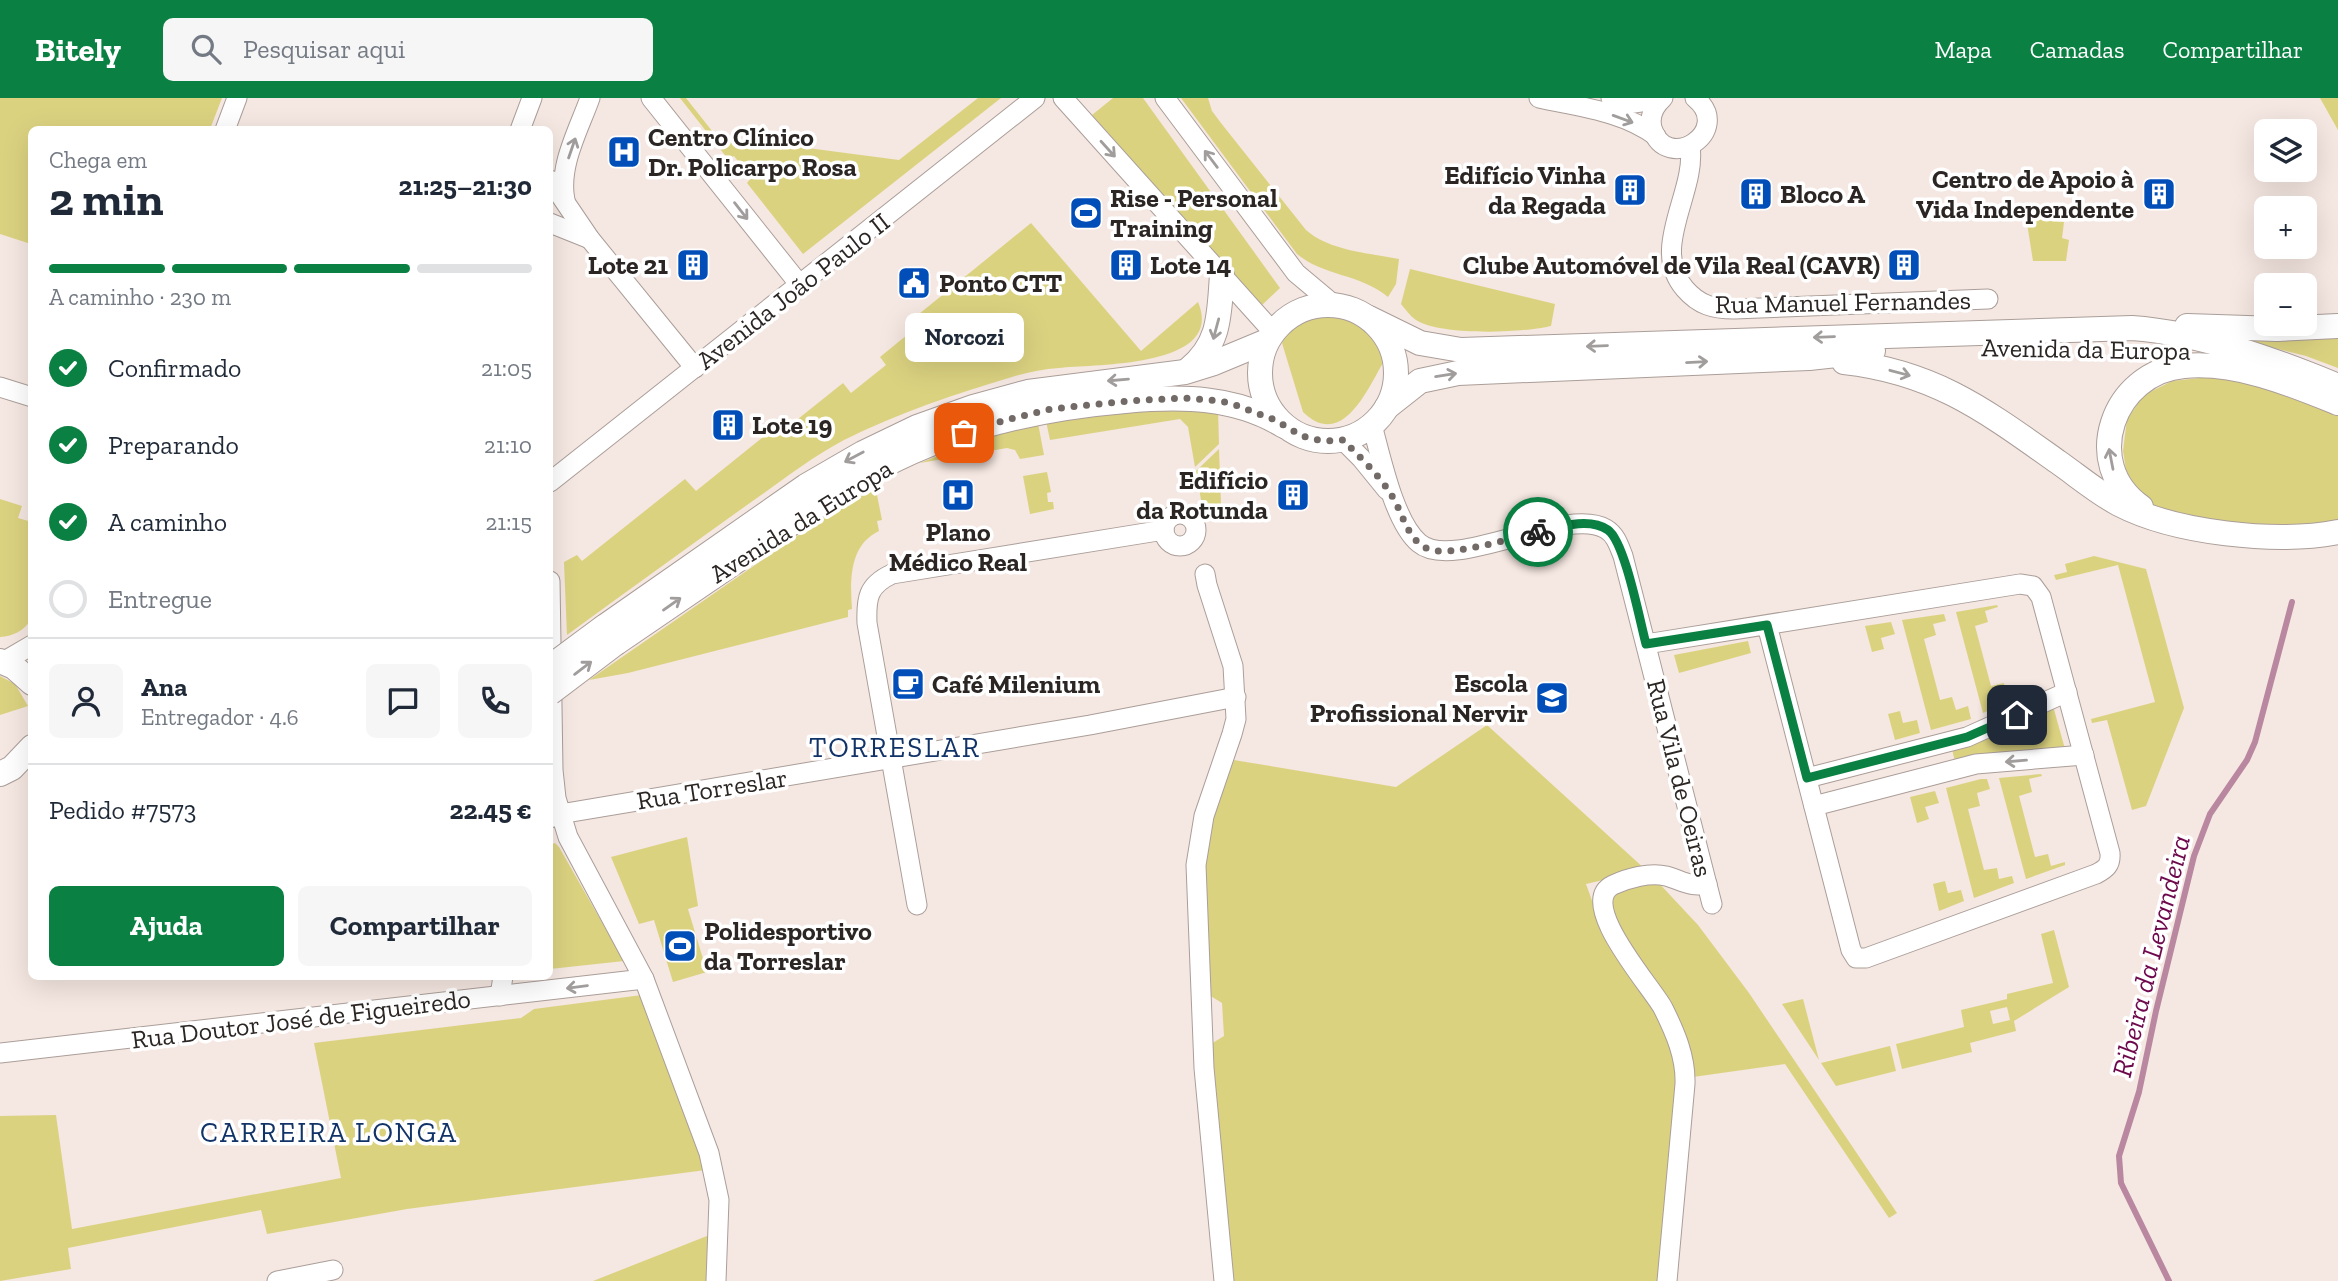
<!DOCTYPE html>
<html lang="pt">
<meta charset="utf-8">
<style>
body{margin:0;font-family:"Zilla Slab",serif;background:#f6f6f7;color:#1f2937;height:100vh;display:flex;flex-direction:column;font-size:26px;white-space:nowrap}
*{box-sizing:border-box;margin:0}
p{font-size:23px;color:#747a83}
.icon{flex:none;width:38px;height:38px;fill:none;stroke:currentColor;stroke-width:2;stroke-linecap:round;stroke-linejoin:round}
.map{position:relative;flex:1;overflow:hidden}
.side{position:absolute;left:28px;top:28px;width:525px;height:854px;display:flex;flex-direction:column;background:#fff;border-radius:10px;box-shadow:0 7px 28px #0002}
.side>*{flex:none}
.fabs{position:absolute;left:2254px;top:21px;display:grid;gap:14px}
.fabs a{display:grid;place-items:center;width:63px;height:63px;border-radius:10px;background:#fff;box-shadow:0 7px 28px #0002;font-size:35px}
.pin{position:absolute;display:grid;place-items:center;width:60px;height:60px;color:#fff;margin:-30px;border-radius:14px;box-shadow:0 4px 10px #0006}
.courier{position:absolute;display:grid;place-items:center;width:70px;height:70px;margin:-35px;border:5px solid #0b8043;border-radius:50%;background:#fff;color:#222;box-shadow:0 2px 9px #0007}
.bubble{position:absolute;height:49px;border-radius:10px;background:#fff;box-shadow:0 7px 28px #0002;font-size:23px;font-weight:700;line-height:49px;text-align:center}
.head em{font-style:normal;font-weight:700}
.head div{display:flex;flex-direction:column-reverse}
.head{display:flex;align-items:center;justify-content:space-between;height:119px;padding:0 21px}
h1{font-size:46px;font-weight:700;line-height:52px}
.bar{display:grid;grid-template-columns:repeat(4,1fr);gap:10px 7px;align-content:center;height:84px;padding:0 21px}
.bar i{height:9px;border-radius:5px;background:#e0e1e3}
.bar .selected{background:#0b8043}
.bar p{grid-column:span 4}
.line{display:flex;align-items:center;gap:18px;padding:0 21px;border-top:2px solid #e0e1e3}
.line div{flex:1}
.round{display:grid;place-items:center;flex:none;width:74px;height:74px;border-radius:10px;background:#f6f6f7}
ol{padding:0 21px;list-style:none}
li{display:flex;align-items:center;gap:21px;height:77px}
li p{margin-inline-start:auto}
li .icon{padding:7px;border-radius:50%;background:#0b8043;color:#fff;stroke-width:4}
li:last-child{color:#747a83}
li i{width:38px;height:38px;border:4px solid #e0e1e3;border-radius:50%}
.cta{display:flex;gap:14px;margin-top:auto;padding:14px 21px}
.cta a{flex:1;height:80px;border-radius:10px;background:#0b8043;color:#fff;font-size:28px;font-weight:700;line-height:80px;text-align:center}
.cta a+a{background:#f6f6f7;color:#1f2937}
header{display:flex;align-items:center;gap:42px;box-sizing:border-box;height:98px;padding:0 35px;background:#0b8043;color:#fff}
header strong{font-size:33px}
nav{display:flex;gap:38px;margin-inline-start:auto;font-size:24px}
.search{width:490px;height:63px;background:#f6f6f7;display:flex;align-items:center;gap:18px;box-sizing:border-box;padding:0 24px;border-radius:10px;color:#747a83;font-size:26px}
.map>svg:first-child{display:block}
.green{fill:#dbd280;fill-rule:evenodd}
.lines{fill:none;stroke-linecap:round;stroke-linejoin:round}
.stream{stroke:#b987a0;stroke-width:6}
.minor-casing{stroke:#ab9e99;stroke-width:21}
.major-casing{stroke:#ab9e99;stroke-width:26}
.minor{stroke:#fff;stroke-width:19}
.major{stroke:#fff;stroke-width:24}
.major-bridge-casing{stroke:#ab9e99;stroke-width:26;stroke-linecap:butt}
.major-bridge{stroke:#fff;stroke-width:24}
.oneway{stroke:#a09d9c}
.done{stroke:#726a66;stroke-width:7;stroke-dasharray:0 12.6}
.route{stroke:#0b8043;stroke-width:9}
.labels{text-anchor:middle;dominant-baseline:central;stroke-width:7;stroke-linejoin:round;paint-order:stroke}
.poi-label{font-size:26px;font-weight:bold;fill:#2b2624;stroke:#fff;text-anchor:start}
.street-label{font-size:26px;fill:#2b2624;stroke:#fff}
.neighbourhood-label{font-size:28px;letter-spacing:2px;fill:#123367;stroke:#fff}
.water-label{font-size:28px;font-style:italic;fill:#6e084c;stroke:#fff}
</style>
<header>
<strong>Bitely</strong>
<div class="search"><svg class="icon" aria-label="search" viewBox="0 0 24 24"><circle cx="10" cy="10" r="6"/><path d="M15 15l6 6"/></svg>Pesquisar aqui</div>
<nav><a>Mapa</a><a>Camadas</a><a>Compartilhar</a></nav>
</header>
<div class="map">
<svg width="2338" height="1183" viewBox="0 0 2338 1183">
<rect width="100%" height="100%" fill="#f5e7e1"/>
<!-- green -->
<g class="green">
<polygon points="0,0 222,0 210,31 32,32 31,146 0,136"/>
<polygon points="680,0 686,0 716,38 899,62 978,0 1001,0 803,156 747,85 751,80 734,58 728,61"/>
<polygon points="1113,0 1143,0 1280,190 1260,209 1092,17"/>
<path d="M1181,0H1208L1212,13L1221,25L1306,132C1330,153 1369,155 1399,161L1396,186L1388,199C1361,176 1323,178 1297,156Z"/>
<polygon points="2320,0 2338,0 2338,32"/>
<polygon points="2026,119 2064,124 2062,140 2069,142 2066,163 2033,163"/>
<path d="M1031,125L1141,253L1198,204C1226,270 1095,266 1059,270C1043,271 1028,274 1012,279C955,296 898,315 844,342C810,360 779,385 747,407C687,450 627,493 567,537L564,464L577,457L582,463L685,381L696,393L788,319L793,325L843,285L851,295L886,267L880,259L924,223L919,216Z"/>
<path d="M1410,171L1555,206L1551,228C1523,235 1441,238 1416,222C1410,218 1406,212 1401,206Z"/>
<path d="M1331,215C1360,220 1378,236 1383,265C1367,292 1342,352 1303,314L1282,245C1293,224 1309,217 1331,215Z"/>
<polygon points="2338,240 2338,270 2306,258 2247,243"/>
<polygon points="2209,279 2241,281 2338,315 2338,424 2288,431 2179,419 2152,406 2136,390 2126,372 2123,353 2127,321 2144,297 2172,283"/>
<polygon points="1218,310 1219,346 1195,369 1188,329 1180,321 1050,342 1046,323 1079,317"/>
<polygon points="1038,325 1044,357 1020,361 1015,352 1007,350 920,365 987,338"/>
<polygon points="1219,351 1221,406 1213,406 1204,419 1196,373"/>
<polygon points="1047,374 1051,394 1047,395 1048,404 1053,404 1054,411 1030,416 1023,378"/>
<path d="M875,387L882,422L877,423L879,433C849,447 850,483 852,511L848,512V519L628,575L589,582L843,406Z"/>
<path d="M0,401L22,408L18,420L32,424L31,522C23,533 14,538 0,539Z"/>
<polygon points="2094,458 2146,471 2184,610 2146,708 2132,712 2107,622 2092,625 2091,621 2155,604 2118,467 2056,482 2054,477 2067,474 2065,466"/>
<polygon points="1997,507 1998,509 1985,513 1988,524 1975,528 1991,588 2004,585 2007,598 2020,595 2021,598 1983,615 1956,514"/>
<polygon points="1944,516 1946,523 1933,526 1936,537 1924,541 1940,602 1952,599 1956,612 1968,608 1971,621 1931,632 1902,522"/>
<polygon points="1891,524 1895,536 1881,540 1884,551 1872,554 1865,528"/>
<polygon points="1748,543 1751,555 1679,575 1674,557"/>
<polygon points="0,578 15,586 28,608 0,617"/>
<polygon points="2053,608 2065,651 1955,664 1952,651"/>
<polygon points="1900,613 1903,625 1917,622 1920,635 1895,642 1888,616"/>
<polygon points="1487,627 1646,772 1586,786 1603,833 1660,920 1677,968 1660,1183 1233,1183 1211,946 1224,938 1222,905 1209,897 1204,771 1211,723 1234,662 1396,689"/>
<polygon points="2041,676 2042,678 2029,681 2032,694 2019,698 2035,759 2048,756 2051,768 2065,764 2065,767 2026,781 1999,680"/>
<polygon points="1981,681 1987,681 1990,691 1977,695 1980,708 1968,711 1984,772 1997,770 1999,781 2012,778 2014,785 1974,800 1946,690"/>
<polygon points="1935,693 1939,705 1925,709 1929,721 1917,725 1910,699"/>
<polygon points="687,739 698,808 688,811 707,874 673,884 654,822 639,826 611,759"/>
<polygon points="555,745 559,749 624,863 550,871 550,747"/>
<polygon points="1656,782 1698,827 1749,895 1897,1115 1889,1120 1785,966 1693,979 1618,827 1611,805 1616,795"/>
<polygon points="1945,783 1948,795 1961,792 1964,803 1939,813 1933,786"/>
<path d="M2054,832L2069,889L2014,923L2016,933L1970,945L1972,954L1902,971L1896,946L1964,929L1961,912L2007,901V896L2053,885L2041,836ZM2007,909L2010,922L1993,926L1990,913Z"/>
<polygon points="642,897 706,1072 407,1111 267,1136 261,1112 68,1150 71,1171 0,1183 0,1018 56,1017 72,1131 341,1080 314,945 521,920 534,911"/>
<polygon points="1803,901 1819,962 1782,906"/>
<polygon points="1890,948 1896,973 1836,988 1821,965"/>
<polygon points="712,1136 710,1183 593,1183"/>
</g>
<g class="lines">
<!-- stream -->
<polyline class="stream" points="2169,1183 2121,1085 2119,1058 2139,994 2156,913 2194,758 2210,716 2247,662 2255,644 2292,504"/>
<defs>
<g id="minor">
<polyline points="651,0 800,187"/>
<polyline points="1063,0 1273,234"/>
<polyline points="1165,0 1296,175 1333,206"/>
<path d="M1539,0C1579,9 1623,13 1656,38"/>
<polyline points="1611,0 1634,5 1661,1"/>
<path d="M1663,0C1654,8 1649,18 1652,30C1666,77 1735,33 1695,0"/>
<polyline points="225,32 237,0"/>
<polyline points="520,32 532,0"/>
<path d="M1690,48C1697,94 1649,150 1685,191C1699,207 1713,211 1734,211L1988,201"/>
<polyline points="550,82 590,141 695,270"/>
<path d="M565,102C558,68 579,31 590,0"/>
<polyline points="550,125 590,141"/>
<polyline points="0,289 32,299"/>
<path d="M1372,327C1381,359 1394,424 1419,445C1454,475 1565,407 1606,431C1616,437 1619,448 1623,458L1712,806"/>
<polyline points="1343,342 1361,360 1387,392"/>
<polyline points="550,384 1035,0"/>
<circle cx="1180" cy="432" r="16"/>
<polyline points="1205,476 1207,487 1233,568 1236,621 1232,636 1204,718 1196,767 1204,970 1224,1183"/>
<polyline points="550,483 553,672 556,700 568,739 644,881 709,1055 719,1102 716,1183"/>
<path d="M1646,546L2020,486L2033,488L2041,499L2110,755C2111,767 2106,771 2096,776L1866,860H1856L1851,852L1767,527"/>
<polyline points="3,564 32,547"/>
<polyline points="1807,680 1967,639 2067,594"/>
<polyline points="1814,708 1976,666 2084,657"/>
<polyline points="550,720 560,716 1090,627 1236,599"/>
<path d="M917,807L867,525C866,500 868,487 892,476L1164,432"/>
<polyline points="500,898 503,878"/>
<polyline points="0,955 644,881"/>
<polyline points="277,1183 333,1172"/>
<path d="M1667,1183L1685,986C1686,959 1675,934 1663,910C1651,888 1576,805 1613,787C1628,780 1650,774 1666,778C1681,782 1691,790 1707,786"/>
</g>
<g id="major">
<circle cx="1328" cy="275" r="68"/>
<path d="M1369,220L1420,245L1461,252L2132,230C2201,235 2275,262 2338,288"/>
<polyline points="2187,228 2277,231 2338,228"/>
<path d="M1844,264C1935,274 1986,313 2058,364C2078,378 2098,395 2119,406C2175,435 2276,446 2338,434"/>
<path d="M1189,271C1221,245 1219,215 1222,177"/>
<polyline points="1387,309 1420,283 1458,275 1809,260 1873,253"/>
<path d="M2141,409C2080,366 2113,274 2184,268C2236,263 2291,286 2338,305"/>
<polyline points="604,529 806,388 863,355 917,329 973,309 1028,294 1185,274 1214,265 1267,243"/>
<path d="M616,545C667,510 718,475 770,440C806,415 842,390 881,369C956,329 1042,310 1125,303C1181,298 1235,298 1284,328"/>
<polyline points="0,563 14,569 32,585"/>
<polyline points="0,676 12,670 32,649"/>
</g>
</defs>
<!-- minor casing -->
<use href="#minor" class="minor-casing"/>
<!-- major casing -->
<use href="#major" class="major-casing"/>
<!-- minor -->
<use href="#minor" class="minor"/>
<!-- major -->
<use href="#major" class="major"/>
<defs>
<g id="major-bridge">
<polyline points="550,569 604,529"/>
<polyline points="550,595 616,545"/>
</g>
</defs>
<!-- major-bridge casing -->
<use href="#major-bridge" class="major-bridge-casing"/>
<!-- major-bridge -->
<use href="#major-bridge" class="major-bridge"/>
</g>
<!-- one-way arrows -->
<defs><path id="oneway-shaft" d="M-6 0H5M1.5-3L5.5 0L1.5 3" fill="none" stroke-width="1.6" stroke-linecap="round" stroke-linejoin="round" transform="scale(1.75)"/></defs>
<g class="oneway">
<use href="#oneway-shaft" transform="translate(1623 21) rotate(20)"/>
<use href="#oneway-shaft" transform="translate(572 50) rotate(-71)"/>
<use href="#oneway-shaft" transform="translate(1108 51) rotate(48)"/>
<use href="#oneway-shaft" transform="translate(1211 61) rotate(-127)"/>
<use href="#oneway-shaft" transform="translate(741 113) rotate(52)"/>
<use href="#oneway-shaft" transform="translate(1216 231) rotate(105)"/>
<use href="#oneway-shaft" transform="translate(1824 239) rotate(178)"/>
<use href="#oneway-shaft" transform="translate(1597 248) rotate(178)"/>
<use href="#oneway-shaft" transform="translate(1697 264) rotate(-3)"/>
<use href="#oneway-shaft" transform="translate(1900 275) rotate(15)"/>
<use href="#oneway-shaft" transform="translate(1446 277) rotate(-9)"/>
<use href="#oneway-shaft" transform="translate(1118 282) rotate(175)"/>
<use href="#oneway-shaft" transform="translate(854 359) rotate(152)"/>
<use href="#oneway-shaft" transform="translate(2111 361) rotate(-101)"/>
<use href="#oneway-shaft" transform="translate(672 506) rotate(-35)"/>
<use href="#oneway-shaft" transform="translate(583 570) rotate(-37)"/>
<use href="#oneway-shaft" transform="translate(2016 663) rotate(175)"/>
<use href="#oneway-shaft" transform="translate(577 889) rotate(173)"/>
</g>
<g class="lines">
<!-- done -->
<path class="done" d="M964,335L1006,322L1051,311L1128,303L1183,300L1220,303L1233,306L1275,322L1302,338L1322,343L1343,342C1360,359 1380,378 1392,398C1403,415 1407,442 1428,451C1450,460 1514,439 1538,434"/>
<!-- route -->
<path class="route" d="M1538,434C1559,429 1589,419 1608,432C1625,444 1640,524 1646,546L1767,527L1807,680L1967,639L2017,617"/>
</g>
<!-- icons -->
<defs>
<symbol id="hospital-square" viewBox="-11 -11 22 22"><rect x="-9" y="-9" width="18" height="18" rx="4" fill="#024eb8" stroke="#fff"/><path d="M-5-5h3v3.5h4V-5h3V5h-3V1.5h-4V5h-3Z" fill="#fff"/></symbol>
<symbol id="building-square" viewBox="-11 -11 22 22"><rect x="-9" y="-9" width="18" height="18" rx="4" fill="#024eb8" stroke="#fff"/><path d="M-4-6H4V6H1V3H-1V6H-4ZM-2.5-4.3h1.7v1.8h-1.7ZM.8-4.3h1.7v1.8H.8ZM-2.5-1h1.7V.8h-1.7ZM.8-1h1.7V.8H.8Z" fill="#fff"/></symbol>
<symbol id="stadium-square" viewBox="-11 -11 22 22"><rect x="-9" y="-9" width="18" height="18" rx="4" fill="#024eb8" stroke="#fff"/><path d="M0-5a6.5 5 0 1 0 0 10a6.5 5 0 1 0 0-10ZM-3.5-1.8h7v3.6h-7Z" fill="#fff"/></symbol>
<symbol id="civic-square" viewBox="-11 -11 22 22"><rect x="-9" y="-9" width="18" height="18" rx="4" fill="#024eb8" stroke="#fff"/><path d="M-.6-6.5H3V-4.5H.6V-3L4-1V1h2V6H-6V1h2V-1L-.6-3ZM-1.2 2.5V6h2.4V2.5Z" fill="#fff"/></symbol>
<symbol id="cafe-square" viewBox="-11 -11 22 22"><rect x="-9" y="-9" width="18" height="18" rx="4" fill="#024eb8" stroke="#fff"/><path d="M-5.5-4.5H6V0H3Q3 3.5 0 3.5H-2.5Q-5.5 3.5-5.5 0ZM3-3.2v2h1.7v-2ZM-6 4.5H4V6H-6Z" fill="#fff"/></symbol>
<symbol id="university-square" viewBox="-11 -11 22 22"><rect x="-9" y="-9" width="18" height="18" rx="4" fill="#024eb8" stroke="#fff"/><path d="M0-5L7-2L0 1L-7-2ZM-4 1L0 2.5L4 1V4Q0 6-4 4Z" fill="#fff"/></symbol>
</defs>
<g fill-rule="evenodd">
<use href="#hospital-square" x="605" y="35" width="38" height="38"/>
<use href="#building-square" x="1611" y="73" width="38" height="38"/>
<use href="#building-square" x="1737" y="77" width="38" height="38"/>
<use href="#building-square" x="2140" y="77" width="38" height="38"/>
<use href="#stadium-square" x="1067" y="96" width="38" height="38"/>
<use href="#building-square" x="674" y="148" width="38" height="38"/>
<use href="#building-square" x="1107" y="148" width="38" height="38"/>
<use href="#building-square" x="1885" y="148" width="38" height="38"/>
<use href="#civic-square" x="895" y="166" width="38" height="38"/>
<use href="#building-square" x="709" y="308" width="38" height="38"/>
<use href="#hospital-square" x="939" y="378" width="38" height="38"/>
<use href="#building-square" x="1274" y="378" width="38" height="38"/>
<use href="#cafe-square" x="889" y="567" width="38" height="38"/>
<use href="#university-square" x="1533" y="581" width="38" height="38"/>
<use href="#stadium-square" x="661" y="829" width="38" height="38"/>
</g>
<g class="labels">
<!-- poi labels -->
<g class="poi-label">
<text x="648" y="39">Centro Clínico<tspan x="648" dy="30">Dr. Policarpo Rosa</tspan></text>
<text x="1606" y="77" text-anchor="end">Edifício Vinha<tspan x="1606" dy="30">da Regada</tspan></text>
<text x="2134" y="81" text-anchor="end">Centro de Apoio à<tspan x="2134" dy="30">Vida Independente</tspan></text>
<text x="1780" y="96">Bloco A</text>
<text x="1110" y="100">Rise - Personal<tspan x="1110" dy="30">Training</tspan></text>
<text x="668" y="167" text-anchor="end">Lote 21</text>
<text x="1150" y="167">Lote 14</text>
<text x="1880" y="167" text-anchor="end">Clube Automóvel de Vila Real (CAVR)</text>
<text x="939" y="185">Ponto CTT</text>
<text x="752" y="327">Lote 19</text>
<text x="1268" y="382" text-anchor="end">Edifício<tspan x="1268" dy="30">da Rotunda</tspan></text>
<text x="958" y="434" text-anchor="middle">Plano<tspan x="958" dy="30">Médico Real</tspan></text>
<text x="1528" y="585" text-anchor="end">Escola<tspan x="1528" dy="30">Profissional Nervir</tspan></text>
<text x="932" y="586">Café Milenium</text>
<text x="704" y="833">Polidesportivo<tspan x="704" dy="30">da Torreslar</tspan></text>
</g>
<!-- street labels -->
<g class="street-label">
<text transform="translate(793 193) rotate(-38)">Avenida João Paulo II</text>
<text transform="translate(1843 204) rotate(-1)">Rua Manuel Fernandes</text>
<text transform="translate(2086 251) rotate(1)">Avenida da Europa</text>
<text transform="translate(801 423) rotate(-32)">Avenida da Europa</text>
<text transform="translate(1680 680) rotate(76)">Rua Vila de Oeiras</text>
<text transform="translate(712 691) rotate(-9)">Rua Torreslar</text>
<text transform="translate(301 921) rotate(-7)">Rua Doutor José de Figueiredo</text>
</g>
<!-- neighbourhood labels -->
<g class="neighbourhood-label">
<text x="895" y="649">TORRESLAR</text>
<text x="329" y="1034">CARREIRA LONGA</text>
</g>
<!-- water labels -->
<g class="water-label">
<text transform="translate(2151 858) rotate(-76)">Ribeira da Levandeira</text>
</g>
</g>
</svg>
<div class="fabs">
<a><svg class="icon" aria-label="layers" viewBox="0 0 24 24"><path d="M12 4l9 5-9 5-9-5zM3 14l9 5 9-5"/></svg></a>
<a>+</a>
<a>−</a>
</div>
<div class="pin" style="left:964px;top:335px;background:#ea580c"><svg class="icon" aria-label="bag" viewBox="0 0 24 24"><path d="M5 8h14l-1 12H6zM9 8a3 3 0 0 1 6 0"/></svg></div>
<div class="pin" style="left:2017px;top:617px;background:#1f2937"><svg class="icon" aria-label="home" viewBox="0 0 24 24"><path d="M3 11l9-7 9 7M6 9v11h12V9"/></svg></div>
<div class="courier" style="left:1538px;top:434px"><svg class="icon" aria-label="bike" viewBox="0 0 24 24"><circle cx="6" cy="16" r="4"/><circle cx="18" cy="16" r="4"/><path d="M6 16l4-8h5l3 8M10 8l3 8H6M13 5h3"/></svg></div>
<div class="bubble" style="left:905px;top:215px;width:119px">Norcozi</div>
<section class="side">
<div class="head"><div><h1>2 min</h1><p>Chega em</p></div><em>21:25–21:30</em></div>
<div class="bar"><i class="selected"></i><i class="selected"></i><i class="selected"></i><i></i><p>A caminho · 230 m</p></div>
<ol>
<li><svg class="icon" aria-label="check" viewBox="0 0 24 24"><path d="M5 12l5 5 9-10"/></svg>Confirmado<p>21:05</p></li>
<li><svg class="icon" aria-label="check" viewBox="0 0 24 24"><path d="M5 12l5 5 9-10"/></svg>Preparando<p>21:10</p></li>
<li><svg class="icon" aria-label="check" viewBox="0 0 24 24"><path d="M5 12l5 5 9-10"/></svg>A caminho<p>21:15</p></li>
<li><i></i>Entregue</li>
</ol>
<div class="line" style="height:126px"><a class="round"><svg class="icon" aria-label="person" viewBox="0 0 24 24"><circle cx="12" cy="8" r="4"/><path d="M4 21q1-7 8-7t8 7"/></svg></a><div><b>Ana</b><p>Entregador · 4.6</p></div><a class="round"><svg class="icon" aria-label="chat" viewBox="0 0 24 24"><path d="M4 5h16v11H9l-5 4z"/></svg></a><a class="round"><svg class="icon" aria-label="phone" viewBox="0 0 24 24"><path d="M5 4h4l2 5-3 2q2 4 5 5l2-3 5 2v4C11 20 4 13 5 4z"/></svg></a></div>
<div class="line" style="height:91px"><div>Pedido #7573</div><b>22.45 €</b></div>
<div class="cta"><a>Ajuda</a><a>Compartilhar</a></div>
</section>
</div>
